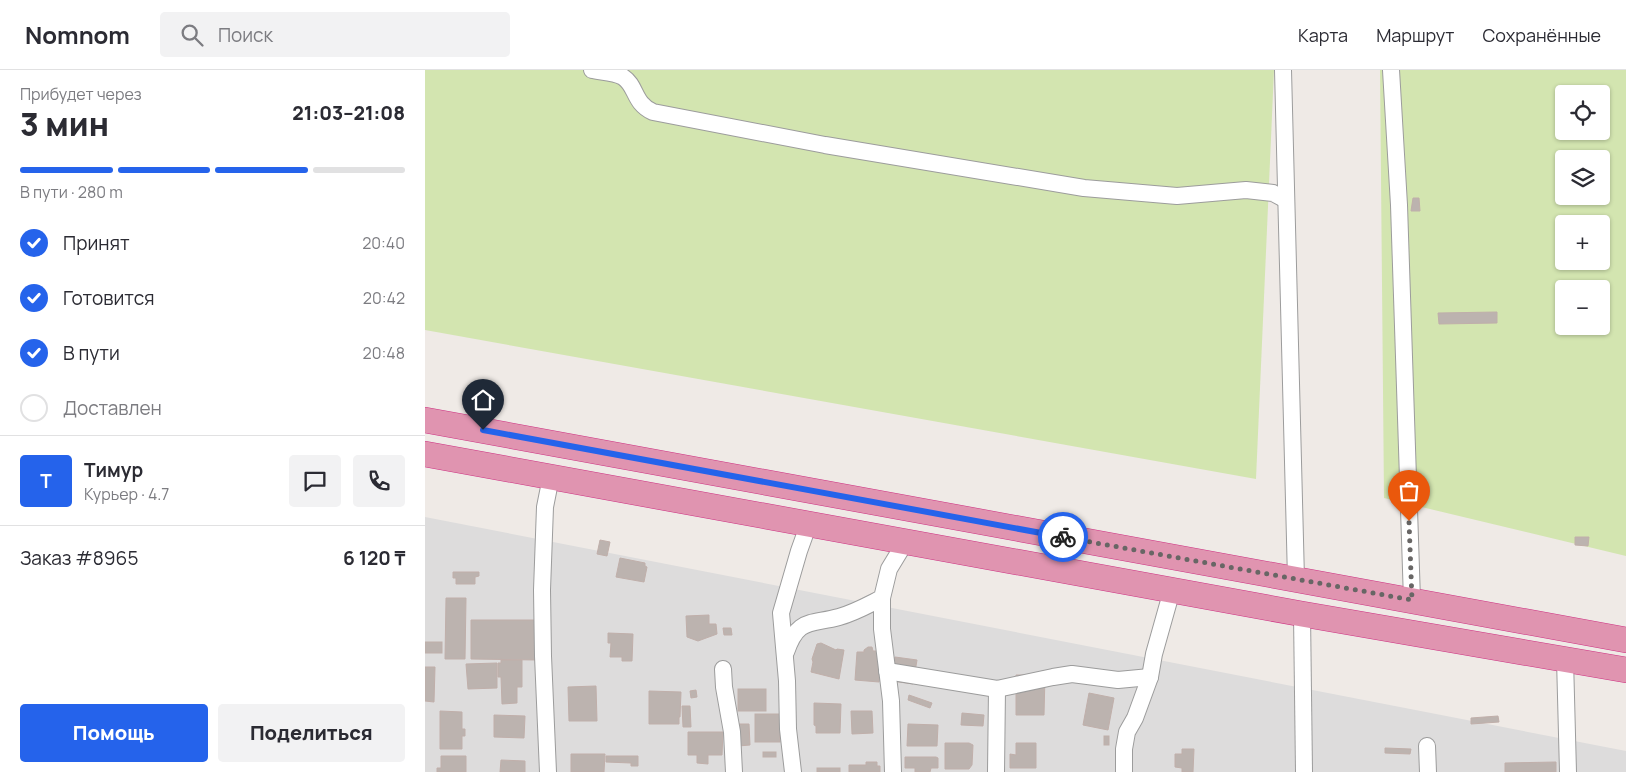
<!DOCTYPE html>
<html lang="ru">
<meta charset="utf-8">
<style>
body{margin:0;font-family:Manrope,sans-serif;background:#f2f2f3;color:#2b2b33;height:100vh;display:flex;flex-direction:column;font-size:19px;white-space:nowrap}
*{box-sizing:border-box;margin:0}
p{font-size:16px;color:#7c7c81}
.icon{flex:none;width:28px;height:28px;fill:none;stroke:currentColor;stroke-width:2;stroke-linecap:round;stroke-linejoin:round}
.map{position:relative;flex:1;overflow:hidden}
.side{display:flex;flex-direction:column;background:#fff;width:425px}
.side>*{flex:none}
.fabs{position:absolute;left:1130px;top:15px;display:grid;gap:10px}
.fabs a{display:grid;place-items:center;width:55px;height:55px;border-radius:5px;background:#fff;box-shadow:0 1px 4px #0004;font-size:25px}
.pin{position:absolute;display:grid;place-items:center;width:42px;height:42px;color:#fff;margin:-51px -21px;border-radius:50% 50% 50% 0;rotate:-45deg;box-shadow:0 0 5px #0007}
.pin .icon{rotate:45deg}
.courier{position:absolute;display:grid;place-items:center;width:50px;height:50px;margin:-25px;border:4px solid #2563eb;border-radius:50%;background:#fff;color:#222;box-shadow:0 1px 6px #0007}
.head em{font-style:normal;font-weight:800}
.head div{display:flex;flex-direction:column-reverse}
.head{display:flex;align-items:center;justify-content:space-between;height:85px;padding:0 20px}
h1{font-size:32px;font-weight:800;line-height:38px}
.bar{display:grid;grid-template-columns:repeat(4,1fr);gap:8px 5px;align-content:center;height:60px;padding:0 20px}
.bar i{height:6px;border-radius:4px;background:#e1e1e2}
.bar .current{background:#2563eb}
.bar p{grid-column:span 4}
.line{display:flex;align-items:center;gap:12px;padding:0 20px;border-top:1px solid #e1e1e2}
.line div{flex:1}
.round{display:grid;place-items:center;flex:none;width:52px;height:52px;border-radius:5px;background:#f2f2f3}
ol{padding:0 20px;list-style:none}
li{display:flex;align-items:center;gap:15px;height:55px}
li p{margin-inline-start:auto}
li .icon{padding:5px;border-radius:50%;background:#2563eb;color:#fff;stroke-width:4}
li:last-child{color:#7c7c81}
li i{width:28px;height:28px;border:2px solid #e1e1e2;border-radius:50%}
.cta{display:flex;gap:10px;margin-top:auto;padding:10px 20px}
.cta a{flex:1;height:58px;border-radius:5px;background:#2563eb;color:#fff;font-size:20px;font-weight:800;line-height:58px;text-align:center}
.cta a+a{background:#f2f2f3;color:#2b2b33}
header{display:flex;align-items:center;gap:30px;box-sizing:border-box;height:70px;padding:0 25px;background:#fff;border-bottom:1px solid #e1e1e2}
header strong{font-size:24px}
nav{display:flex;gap:28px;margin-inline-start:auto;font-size:18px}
.search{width:350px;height:45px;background:#f2f2f3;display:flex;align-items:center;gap:12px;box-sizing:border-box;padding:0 18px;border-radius:5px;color:#7c7c81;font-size:19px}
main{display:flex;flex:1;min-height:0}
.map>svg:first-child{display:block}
.residential{fill:#dddcdc}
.grass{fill:#d3e5b0;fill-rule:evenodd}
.building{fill:#bcb3af;stroke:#c0afaa}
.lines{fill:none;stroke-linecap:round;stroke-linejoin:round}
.minor-casing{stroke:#9c9c9c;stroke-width:18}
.highway-casing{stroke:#cd3383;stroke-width:26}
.minor{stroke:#fff;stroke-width:16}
.highway{stroke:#e094b0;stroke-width:25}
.done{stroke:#686665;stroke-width:5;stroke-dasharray:0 9}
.route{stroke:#2563eb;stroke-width:6}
</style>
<header>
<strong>Nomnom</strong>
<div class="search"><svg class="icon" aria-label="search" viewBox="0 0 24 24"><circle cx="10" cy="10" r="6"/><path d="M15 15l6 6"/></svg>Поиск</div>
<nav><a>Карта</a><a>Маршрут</a><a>Сохранённые</a></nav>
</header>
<main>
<section class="side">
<div class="head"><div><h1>3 мин</h1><p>Прибудет через</p></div><em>21:03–21:08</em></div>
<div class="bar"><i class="current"></i><i class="current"></i><i class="current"></i><i></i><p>В пути · 280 m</p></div>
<ol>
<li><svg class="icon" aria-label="check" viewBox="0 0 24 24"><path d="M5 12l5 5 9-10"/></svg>Принят<p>20:40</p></li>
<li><svg class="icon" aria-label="check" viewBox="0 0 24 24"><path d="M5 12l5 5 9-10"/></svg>Готовится<p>20:42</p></li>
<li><svg class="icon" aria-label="check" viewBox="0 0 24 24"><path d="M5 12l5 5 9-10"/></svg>В пути<p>20:48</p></li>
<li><i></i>Доставлен</li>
</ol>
<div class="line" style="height:90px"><b class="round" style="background:#2563eb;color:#fff">Т</b><div><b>Тимур</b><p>Курьер · 4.7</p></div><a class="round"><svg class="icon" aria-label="chat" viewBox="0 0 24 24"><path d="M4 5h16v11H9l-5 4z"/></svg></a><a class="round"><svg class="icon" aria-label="phone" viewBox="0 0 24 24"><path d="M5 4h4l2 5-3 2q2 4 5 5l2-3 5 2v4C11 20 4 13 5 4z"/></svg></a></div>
<div class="line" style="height:65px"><div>Заказ #8965</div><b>6 120 ₸</b></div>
<div class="cta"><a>Помощь</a><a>Поделиться</a></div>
</section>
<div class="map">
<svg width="1201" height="702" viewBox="0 0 1201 702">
<rect width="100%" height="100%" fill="#efeae6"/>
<!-- residential -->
<polygon class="residential" points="0,447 1201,681 1201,702 0,702"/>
<!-- grass -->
<g class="grass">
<polygon points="0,0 849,0 831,409 0,260"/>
<path d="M955,0H1201V486L959,428ZM1139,24H1176V61H1139ZM1139,89H1176V126H1139ZM1139,154H1176V191H1139ZM1139,219H1176V256H1139Z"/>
</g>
<!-- building -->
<g class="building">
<polygon points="988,128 994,128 995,141 986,141"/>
<polygon points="1072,242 1072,253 1014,254 1013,243"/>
<polygon points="1150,467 1164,467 1163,476 1150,475"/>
<polygon points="175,470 185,472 182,486 172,484"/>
<polygon points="195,488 220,493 220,496 222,497 219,512 191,507"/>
<polygon points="28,502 54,502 54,506 50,507 50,514 31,514 31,508 28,508"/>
<polygon points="21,528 41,528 40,589 20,589"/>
<polygon points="284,545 284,554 291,554 292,564 273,571 262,567 261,546"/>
<polygon points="46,550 111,550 111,590 46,589"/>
<polygon points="298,558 306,558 307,565 299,565"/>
<polygon points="183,563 208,564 207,591 197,591 197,587 185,587 186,573 183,573"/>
<rect x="0" y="572" width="17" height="11"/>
<polygon points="396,573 411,580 412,579 419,580 414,609 386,602 388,592 387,589 392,574"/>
<polygon points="443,577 447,577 448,581 457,581 454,612 430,610 432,582 439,582 439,580"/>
<polygon points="470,587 492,590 488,614 467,611"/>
<polygon points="76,590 97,590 97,617 92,617 92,633 77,634 76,607 73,607 73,593 76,593"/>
<polygon points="72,593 72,618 43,619 41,594"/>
<polygon points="0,597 10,597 9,632 0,631"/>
<polygon points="591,605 620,605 619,645 591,645"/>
<polygon points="171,616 172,651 144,651 143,617"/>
<rect x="313" y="619" width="28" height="22"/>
<polygon points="271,620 272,627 266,628 265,621"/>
<polygon points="224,621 256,622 255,647 254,647 254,654 224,654"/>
<polygon points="664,623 689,628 683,660 658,655"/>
<polygon points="484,625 507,633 505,638 483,630"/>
<polygon points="389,633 416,634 415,663 391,663 391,656 389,655"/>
<polygon points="257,636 265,636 266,657 258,657"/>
<polygon points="15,641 37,642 37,659 40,659 40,666 37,666 37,679 15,679"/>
<polygon points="426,641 447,641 448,663 427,664"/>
<polygon points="537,643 559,645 558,656 536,655"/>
<rect x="330" y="644" width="25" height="28"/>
<polygon points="69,645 100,646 99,668 69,667"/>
<polygon points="1073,646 1074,652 1046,654 1046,648"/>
<polygon points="312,654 324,654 325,675 313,676"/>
<polygon points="483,654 513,655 512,676 482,676"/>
<polygon points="263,662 298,662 297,685 283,685 283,694 272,693 272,685 263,685"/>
<rect x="679" y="666" width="5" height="9"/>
<polygon points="520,673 544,673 548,675 547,695 544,699 520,699"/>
<polygon points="591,673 611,673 611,698 585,698 585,684 591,685"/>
<polygon points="960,678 986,679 985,684 960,683"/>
<polygon points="757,679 769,679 768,702 757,702 757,698 750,697 750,684 757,684"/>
<rect x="338" y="682" width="13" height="5"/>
<polygon points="146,684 180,684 179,702 146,702"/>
<polygon points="16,686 41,686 41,702 12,702 12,698 16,698"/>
<polygon points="181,686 213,686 213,696 206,696 206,693 181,692"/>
<polygon points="480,687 511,687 513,688 513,698 506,698 505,702 490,702 490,698 480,698"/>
<polygon points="76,690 100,691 100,702 75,702"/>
<polygon points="441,692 452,692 452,696 455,696 455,702 424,702 424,695 441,695"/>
<polygon points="1131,692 1131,702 1080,702 1080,693"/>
<rect x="392" y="698" width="23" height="4"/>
</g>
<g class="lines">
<defs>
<g id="minor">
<path d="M167,0C176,2 190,2 198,7C212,16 208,33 228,42L400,75L659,118L752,126L821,120L848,123L861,130"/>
<polyline points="858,0 871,509"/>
<polyline points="966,0 974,135 987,530"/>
<polyline points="457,528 457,559 466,631 468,702"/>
<polyline points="877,544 879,702"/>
<path d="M361,582C373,548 384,555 414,547C429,543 443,535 457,528L464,499L481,471"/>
<polyline points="1140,589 1143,702"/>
<polyline points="298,599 299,617 307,662 309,702"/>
<polyline points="462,601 572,619 628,607 647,604 693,610 725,607"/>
<polyline points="1002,676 1003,702"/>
<polyline points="123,702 118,586 117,520 120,437 126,407"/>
<polyline points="368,702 363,659 362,611 356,543 374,481 384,453"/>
<polyline points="571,702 572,619"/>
<polyline points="699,702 699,679 702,662 710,648 725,607 729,584 747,520"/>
</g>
<g id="highway">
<polyline points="0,350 1201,570"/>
<polyline points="0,384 877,544 1201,600"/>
</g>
</defs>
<!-- minor casing -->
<use href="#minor" class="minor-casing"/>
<!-- highway casing -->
<use href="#highway" class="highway-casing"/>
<!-- minor -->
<use href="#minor" class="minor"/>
<!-- highway -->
<use href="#highway" class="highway"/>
</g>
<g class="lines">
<!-- done -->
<polyline class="done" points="638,467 987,530 984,451"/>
<!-- route -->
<polyline class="route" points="58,360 638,467"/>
</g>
</svg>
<div class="fabs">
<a><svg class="icon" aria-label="locate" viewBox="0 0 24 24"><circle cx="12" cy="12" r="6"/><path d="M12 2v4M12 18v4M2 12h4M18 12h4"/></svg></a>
<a><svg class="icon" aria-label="layers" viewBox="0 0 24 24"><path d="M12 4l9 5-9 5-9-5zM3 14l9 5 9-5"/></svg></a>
<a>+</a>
<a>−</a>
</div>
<div class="pin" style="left:984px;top:451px;background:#ea580c"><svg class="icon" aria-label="bag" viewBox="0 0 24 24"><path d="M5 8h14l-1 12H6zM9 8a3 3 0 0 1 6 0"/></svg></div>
<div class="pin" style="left:58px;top:360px;background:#1f2937"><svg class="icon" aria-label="home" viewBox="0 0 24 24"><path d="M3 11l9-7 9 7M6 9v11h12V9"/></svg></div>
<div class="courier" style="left:638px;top:467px"><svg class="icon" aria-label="bike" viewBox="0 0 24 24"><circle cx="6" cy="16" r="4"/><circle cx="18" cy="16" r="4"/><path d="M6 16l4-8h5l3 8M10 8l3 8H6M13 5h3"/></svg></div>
</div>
</main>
